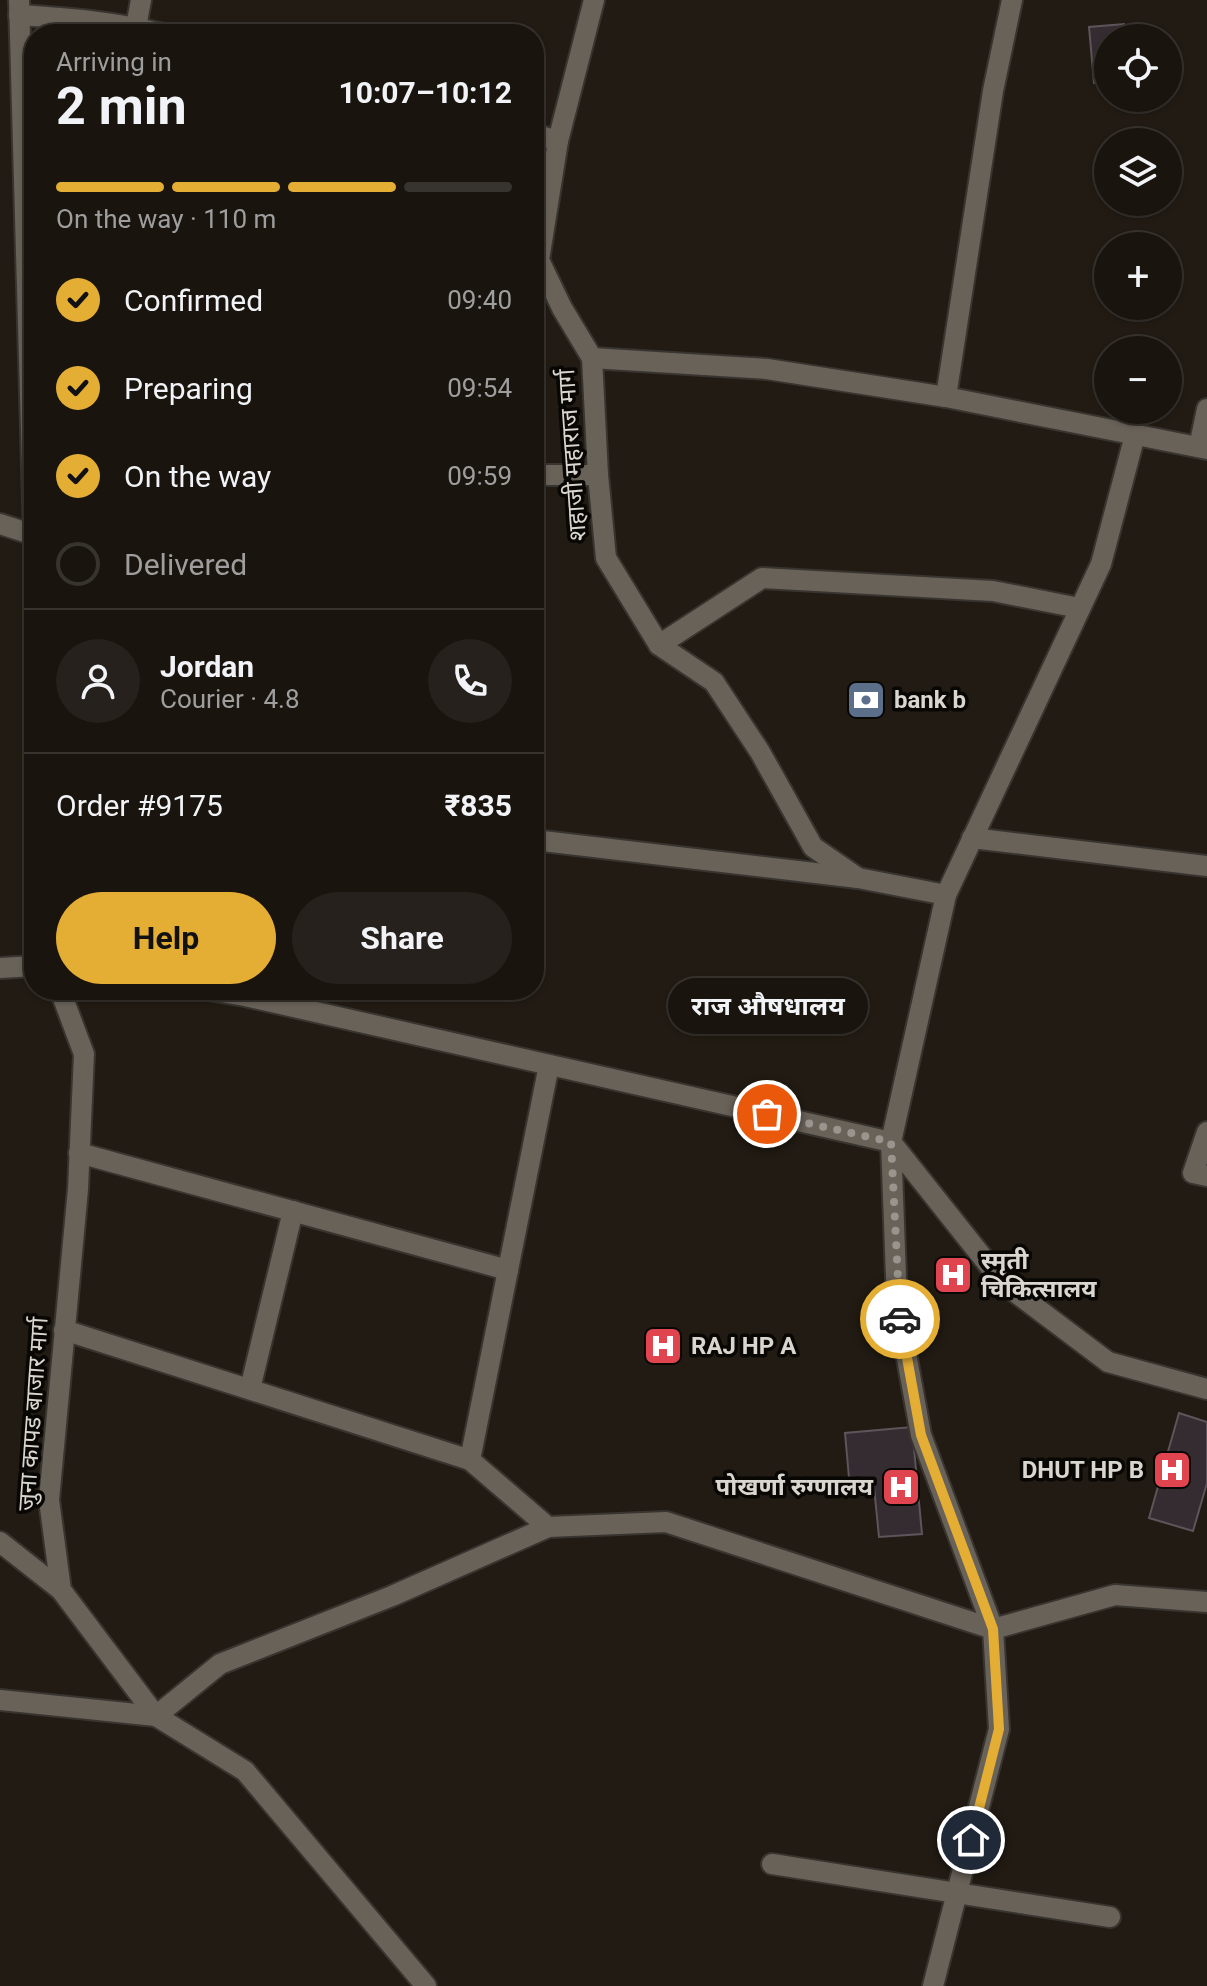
<!DOCTYPE html>
<meta charset="utf-8">
<style>
body{margin:0;font-family:Roboto,"Noto Sans Devanagari",sans-serif;background:#26211c;color:#f1f3f6;height:100vh;display:flex;flex-direction:column;font-size:30px;white-space:nowrap}
*{box-sizing:border-box;margin:0}
p{font-size:26px;color:#9f9e9e}
.icon{flex:none;width:44px;height:44px;fill:none;stroke:currentColor;stroke-width:2;stroke-linecap:round;stroke-linejoin:round}
.map{position:relative;flex:1;overflow:hidden}
.side{position:absolute;left:24px;top:24px;width:520px;height:976px;display:flex;flex-direction:column;background:#19140e;border-radius:32px;box-shadow:0 2px 6px #0004,0 0 0 2px #37332e}
.side>*{flex:none}
.buttons{position:absolute;left:1094px;top:24px;display:grid;gap:16px}
.buttons a{display:grid;place-items:center;width:88px;height:88px;border-radius:50%;background:#19140e;box-shadow:0 2px 6px #0004,0 0 0 2px #37332e;font-size:40px}
.pin{position:absolute;display:grid;place-items:center;width:68px;height:68px;color:#fff;margin:-34px;border:4px solid #fff;border-radius:50%;box-shadow:0 2px 8px #0007}
.courier{position:absolute;display:grid;place-items:center;width:80px;height:80px;margin:-40px;border:6px solid #e4ae35;border-radius:50%;background:#fff;color:#222;box-shadow:0 2px 10px #0007}
.bubble{position:absolute;height:56px;border-radius:28px;background:#19140e;box-shadow:0 2px 6px #0004,0 0 0 2px #37332e;font-size:26px;font-weight:700;line-height:56px;text-align:center}
.summary em{font-style:normal;font-weight:700}
.summary div{display:flex;flex-direction:column-reverse}
.summary{display:flex;align-items:center;justify-content:space-between;height:136px;padding:0 32px}
h1{font-size:52px;font-weight:700;line-height:60px}
.bar{display:grid;grid-template-columns:repeat(4,1fr);gap:12px 8px;align-content:center;height:96px;padding:0 32px}
.bar i{height:10px;border-radius:6px;background:#37332e}
.bar .current{background:#e4ae35}
.bar p{grid-column:span 4}
.line{display:flex;align-items:center;gap:20px;padding:0 32px;border-top:2px solid #37332e}
.line div{flex:1}
.round{display:grid;place-items:center;flex:none;width:84px;height:84px;border-radius:42px;background:#26211c}
ol{padding:0 32px;list-style:none}
li{display:flex;align-items:center;gap:24px;height:88px}
li p{margin-inline-start:auto}
li .icon{padding:8px;border-radius:50%;background:#e4ae35;color:#111;stroke-width:4}
li:last-child{color:#9f9e9e}
li i{width:44px;height:44px;border:4px solid #37332e;border-radius:50%}
.button{display:flex;gap:16px;margin-top:auto;padding:16px 32px}
.button a{flex:1;height:92px;border-radius:48px;background:#e4ae35;color:#111;font-size:32px;font-weight:700;line-height:92px;text-align:center}
.button a+a{background:#26211c;color:#f1f3f6}
.map>svg:first-child{display:block}
.building{fill:#352c32;stroke:#5e545b;stroke-width:2}
.lines{fill:none;stroke-linecap:round;stroke-linejoin:round}
.street-casing{stroke:#38342f;stroke-width:24}
.street{stroke:#696259;stroke-width:20}
.done{stroke:#99958e;stroke-width:8;stroke-dasharray:0 14.4}
.route{stroke:#e4ae35;stroke-width:10}
.labels{text-anchor:middle;dominant-baseline:central;stroke-width:7;stroke-linejoin:round;paint-order:stroke}
.street-label{font-size:24px;fill:#d9d6d0;stroke:#080704}
.poi-label{font-size:24px;font-weight:bold;fill:#d9d6d0;stroke:#080704;text-anchor:start}
</style>
<div class="map">
<svg width="1207" height="1986" viewBox="0 0 1207 1986">
<rect width="100%" height="100%" fill="#211b13"/>
<!-- building -->
<g class="building">
<polygon points="1124,24 1124,38 1108,38 1108,82 1094,83 1089,27"/>
<polygon points="1179,1413 1207,1422 1207,1483 1193,1531 1149,1518"/>
<polygon points="912,1427 922,1534 879,1537 874,1487 850,1489 845,1433"/>
</g>
<g class="lines">
<defs>
<g id="street">
<polyline points="19,0 34,539"/>
<polyline points="594,0 558,141 539,260 562,308 592,358 598,475 606,558 659,645 714,682 760,752 813,847 858,878"/>
<path d="M19,15C68,18 116,22 163,34"/>
<polyline points="136,27 141,0"/>
<polyline points="534,134 558,141"/>
<polyline points="592,358 767,369 946,397 1207,449"/>
<polyline points="946,397 993,91 1012,0"/>
<polyline points="1199,447 1207,409"/>
<polyline points="534,475 598,475"/>
<polyline points="0,524 34,535"/>
<polyline points="659,645 762,578 993,591 1079,608"/>
<polyline points="972,838 1207,866"/>
<polyline points="534,840 858,878 946,895"/>
<polyline points="0,968 34,966"/>
<polyline points="60,990 84,1054 78,1189 49,1500 61,1590 156,1716 245,1771 426,1986"/>
<polyline points="209,990 245,996 891,1142"/>
<polyline points="1207,1132 1193,1173 1207,1176"/>
<polyline points="891,1142 1003,1283 1108,1362 1207,1389"/>
<polyline points="79,1153 508,1270"/>
<polyline points="64,1330 470,1460 549,1065"/>
<polyline points="250,1389 293,1211"/>
<polyline points="470,1460 548,1527"/>
<polyline points="0,1542 61,1590"/>
<polyline points="0,1700 156,1716 220,1664 392,1596 548,1527 666,1522 993,1629 1115,1595 1207,1602"/>
<polyline points="772,1864 1110,1917"/>
<polyline points="933,1986 999,1729 993,1629 921,1435 897,1304 891,1142 946,895 1101,564 1135,435"/>
</g>
</defs>
<!-- street casing -->
<use href="#street" class="street-casing"/>
<!-- street -->
<use href="#street" class="street"/>
</g>
<g class="lines">
<!-- done -->
<polyline class="done" points="767,1114 891,1142 900,1319"/>
<!-- route -->
<polyline class="route" points="900,1319 921,1435 993,1629 999,1729 971,1840"/>
</g>
<!-- icons -->
<defs>
<symbol id="bank-square" viewBox="-11 -11 22 22"><rect x="-9" y="-9" width="18" height="18" rx="4" fill="#5c6f8a" stroke="#080704"/><path d="M-6-4H6V4H-6ZM0-2.3a2.3 2.3 0 1 0 0 4.6a2.3 2.3 0 1 0 0-4.6Z" fill="#fff"/></symbol>
<symbol id="hospital-square" viewBox="-11 -11 22 22"><rect x="-9" y="-9" width="18" height="18" rx="4" fill="#e0444e" stroke="#080704"/><path d="M-5-5h3v3.5h4V-5h3V5h-3V1.5h-4V5h-3Z" fill="#fff"/></symbol>
</defs>
<g fill-rule="evenodd">
<use href="#bank-square" x="844" y="678" width="44" height="44"/>
<use href="#hospital-square" x="931" y="1253" width="44" height="44"/>
<use href="#hospital-square" x="641" y="1324" width="44" height="44"/>
<use href="#hospital-square" x="1150" y="1448" width="44" height="44"/>
<use href="#hospital-square" x="879" y="1465" width="44" height="44"/>
</g>
<g class="labels">
<!-- street labels -->
<g class="street-label">
<text transform="translate(572 455) rotate(-94)">शहाजी महाराज मार्ग</text>
<text transform="translate(33 1414) rotate(-86)">जुना कापड बाजार मार्ग</text>
</g>
<!-- poi labels -->
<g class="poi-label">
<text x="894" y="700">bank b</text>
<text x="981" y="1261">स्मृती<tspan x="981" dy="28">चिकित्सालय</tspan></text>
<text x="691" y="1346">RAJ HP A</text>
<text x="1144" y="1470" text-anchor="end">DHUT HP B</text>
<text x="873" y="1487" text-anchor="end">पोखर्णा रुग्णालय</text>
</g>
</g>
</svg>
<div class="buttons">
<a><svg class="icon" aria-label="locate" viewBox="0 0 24 24"><circle cx="12" cy="12" r="6"/><path d="M12 2v4M12 18v4M2 12h4M18 12h4"/></svg></a>
<a><svg class="icon" aria-label="layers" viewBox="0 0 24 24"><path d="M12 4l9 5-9 5-9-5zM3 14l9 5 9-5"/></svg></a>
<a>+</a>
<a>−</a>
</div>
<div class="pin" style="left:767px;top:1114px;background:#ea580c"><svg class="icon" aria-label="bag" viewBox="0 0 24 24"><path d="M5 8h14l-1 12H6zM9 8a3 3 0 0 1 6 0"/></svg></div>
<div class="pin" style="left:971px;top:1840px;background:#1f2937"><svg class="icon" aria-label="home" viewBox="0 0 24 24"><path d="M3 11l9-7 9 7M6 9v11h12V9"/></svg></div>
<div class="courier" style="left:900px;top:1319px"><svg class="icon" aria-label="car" viewBox="0 0 24 24"><path d="M5 17H2v-5l4-1 3-4h7l3 4 3 1v5h-3M9 17h6M6 11h13"/><circle cx="7" cy="17" r="2"/><circle cx="17" cy="17" r="2"/></svg></div>
<div class="bubble" style="left:668px;top:978px;width:200px">राज औषधालय</div>
<section class="side">
<div class="summary"><div><h1>2 min</h1><p>Arriving in</p></div><em>10:07–10:12</em></div>
<div class="bar"><i class="current"></i><i class="current"></i><i class="current"></i><i></i><p>On the way · 110 m</p></div>
<ol>
<li><svg class="icon" aria-label="check" viewBox="0 0 24 24"><path d="M5 12l5 5 9-10"/></svg>Confirmed<p>09:40</p></li>
<li><svg class="icon" aria-label="check" viewBox="0 0 24 24"><path d="M5 12l5 5 9-10"/></svg>Preparing<p>09:54</p></li>
<li><svg class="icon" aria-label="check" viewBox="0 0 24 24"><path d="M5 12l5 5 9-10"/></svg>On the way<p>09:59</p></li>
<li><i></i>Delivered</li>
</ol>
<div class="line" style="height:144px"><a class="round"><svg class="icon" aria-label="person" viewBox="0 0 24 24"><circle cx="12" cy="8" r="4"/><path d="M4 21q1-7 8-7t8 7"/></svg></a><div><b>Jordan</b><p>Courier · 4.8</p></div><a class="round"><svg class="icon" aria-label="phone" viewBox="0 0 24 24"><path d="M5 4h4l2 5-3 2q2 4 5 5l2-3 5 2v4C11 20 4 13 5 4z"/></svg></a></div>
<div class="line" style="height:104px"><div>Order #9175</div><b>₹835</b></div>
<div class="button"><a>Help</a><a>Share</a></div>
</section>
</div>
